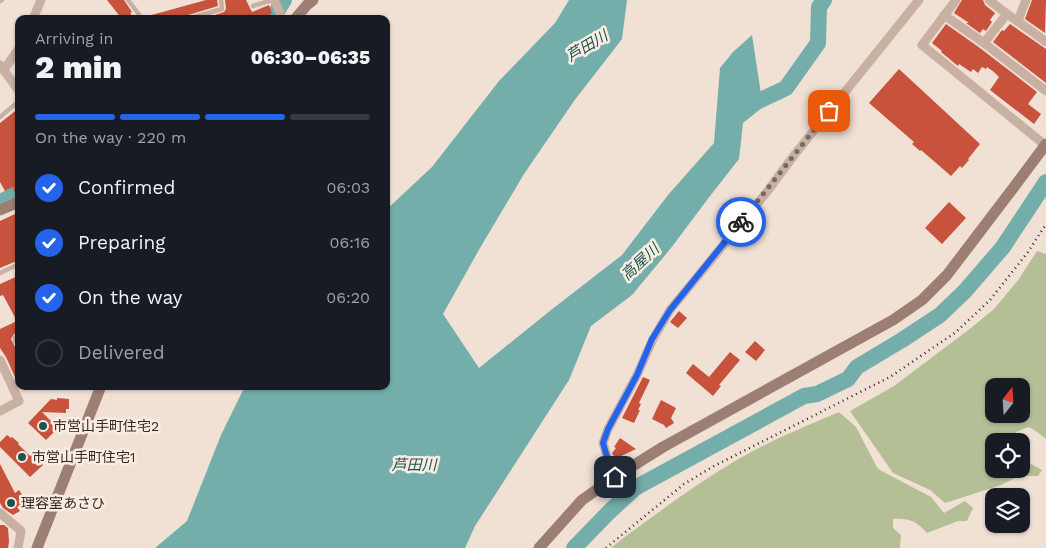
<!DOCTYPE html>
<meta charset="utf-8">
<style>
body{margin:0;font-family:"Work Sans","Noto Sans JP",sans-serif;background:#20242c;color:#f1f3f6;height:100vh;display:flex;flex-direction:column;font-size:19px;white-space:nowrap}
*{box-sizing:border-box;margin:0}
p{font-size:16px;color:#9ea1a6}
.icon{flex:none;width:28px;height:28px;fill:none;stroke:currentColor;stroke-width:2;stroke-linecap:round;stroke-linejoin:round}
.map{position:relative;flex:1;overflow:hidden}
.sheet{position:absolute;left:15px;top:15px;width:375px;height:375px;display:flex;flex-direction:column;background:#171b24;border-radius:10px;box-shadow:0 1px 4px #0004}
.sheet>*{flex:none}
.needle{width:32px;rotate:17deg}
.buttons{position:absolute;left:985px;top:378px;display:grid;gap:10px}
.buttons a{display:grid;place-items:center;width:45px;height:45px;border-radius:10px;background:#171b24;box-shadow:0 1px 4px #0004;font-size:25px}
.pin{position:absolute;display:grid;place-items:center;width:42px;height:42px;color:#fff;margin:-21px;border-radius:10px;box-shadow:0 2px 8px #0006}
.courier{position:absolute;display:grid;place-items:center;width:50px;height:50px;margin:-25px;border:4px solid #2563eb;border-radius:50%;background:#fff;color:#222;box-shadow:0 1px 6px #0007}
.headline em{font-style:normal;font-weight:800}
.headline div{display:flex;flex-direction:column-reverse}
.headline{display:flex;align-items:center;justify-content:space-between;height:85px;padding:0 20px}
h1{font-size:32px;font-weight:800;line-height:38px}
.bar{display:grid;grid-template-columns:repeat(4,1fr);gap:8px 5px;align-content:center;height:60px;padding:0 20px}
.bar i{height:6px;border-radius:4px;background:#363941}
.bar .current{background:#2563eb}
.bar p{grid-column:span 4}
ol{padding:0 20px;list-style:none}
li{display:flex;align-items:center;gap:15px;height:55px}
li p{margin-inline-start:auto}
li .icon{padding:5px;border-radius:50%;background:#2563eb;color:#fff;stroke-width:4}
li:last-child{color:#9ea1a6}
li i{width:28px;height:28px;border:2px solid #363941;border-radius:50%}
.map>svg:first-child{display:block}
.green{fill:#b5bf96;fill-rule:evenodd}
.water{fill:#74aeab}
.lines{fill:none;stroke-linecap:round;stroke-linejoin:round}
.river{stroke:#74aeab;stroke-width:16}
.building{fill:#c8523c}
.lane{stroke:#c8b0a2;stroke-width:4.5}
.street{stroke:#c8b0a2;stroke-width:9}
.secondary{stroke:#9c7e73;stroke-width:11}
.rail{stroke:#332824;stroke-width:2.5;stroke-dasharray:1 4;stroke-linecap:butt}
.done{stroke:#766962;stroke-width:5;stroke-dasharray:0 9}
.route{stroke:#2563eb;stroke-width:6}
.poi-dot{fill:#1a5453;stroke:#f9ece1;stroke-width:2}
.labels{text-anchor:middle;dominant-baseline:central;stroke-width:5;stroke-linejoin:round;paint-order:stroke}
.poi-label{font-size:14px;fill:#332824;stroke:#f9ece1;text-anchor:start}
.water-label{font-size:15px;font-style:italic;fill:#1a5453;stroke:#f9ece1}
</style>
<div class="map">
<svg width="1046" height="548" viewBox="0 0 1046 548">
<rect width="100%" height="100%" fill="#f1e1d5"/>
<!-- green -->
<g class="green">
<path d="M1037,251L1046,254V439L1037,432L1029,427L1016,432L1017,441H994V469H1021V456L1026,461L1042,470L1038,476H1019L1001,485L945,503L930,490L893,473L850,411L894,386L971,328L994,309L1019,279ZM994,386H1021V414H994Z"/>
<path d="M839,412L856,427L878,469L931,497L944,513L965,501L973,508L967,521H958L927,533C916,521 909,518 893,519V528L901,535L900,548H611L622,539C659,512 696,484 735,461C768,441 804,427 839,412Z"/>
</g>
<!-- water -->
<polygon class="water" points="569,0 627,0 622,39 574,101 524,174 480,248 443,314 479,368 551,310 622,255 668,195 714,143 720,68 733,52 752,35 763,107 743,123 739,159 710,196 671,248 632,295 591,326 569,380 475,526 465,548 155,548 187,521 221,435 245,386 386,386 386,210 432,167 499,81 555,23"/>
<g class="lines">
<!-- river -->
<g class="river">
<polyline points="272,19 284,0"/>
<polyline points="744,110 746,107 786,88 818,43 819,7 824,0"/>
<polyline points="0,202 19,193"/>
<polyline points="574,548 609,512 635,488 804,396 817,394 848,379 857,367 902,340 940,315 965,291 1003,247 1046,182"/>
</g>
</g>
<!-- building -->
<g class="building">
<polygon points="107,0 124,0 132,12 130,13 134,19 122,19"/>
<polygon points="206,0 217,0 218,6 175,19 149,19 148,16"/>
<polygon points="225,0 246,0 252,12 269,5 272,13 270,14 269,17 264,19 203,19 224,12 226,9"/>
<polygon points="962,0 983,0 985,5 995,13 990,20 992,22 986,31 983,29 980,33 966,23 969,23 954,13"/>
<polygon points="1032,0 1046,0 1045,33 1025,19"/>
<polygon points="946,24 980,48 1037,92 1028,104 1041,114 1034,124 990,90 999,77 994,72 987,67 986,69 982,67 978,73 973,69 971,72 959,64 958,66 941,52 942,51 932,43"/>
<polygon points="1010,24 1046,49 1046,83 993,42 1002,30 1004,31"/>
<polygon points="899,69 980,144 968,159 969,160 962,168 960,166 951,176 921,150 920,151 912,144 914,142 869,103"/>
<polygon points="19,108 19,195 16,195 13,187 5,191 0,182 0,123"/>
<polygon points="949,202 966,218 942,244 925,228"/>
<polygon points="15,214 19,221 19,247 16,248 19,254 19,260 0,268 0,221"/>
<polygon points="19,269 19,332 14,334 11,339 19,355 19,386 6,357 0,348 0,329 17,321 3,295 0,296 0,284 18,276 15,270"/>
<polygon points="679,311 687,318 678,328 670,322"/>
<polygon points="755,341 765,350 756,361 745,352"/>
<polygon points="730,352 740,360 719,385 721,386 713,396 686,373 693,364 709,377"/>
<polygon points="643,377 650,380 639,403 641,404 638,410 640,410 634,423 622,418"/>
<polygon points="57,398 69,399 69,409 66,409 66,413 42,412 51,421 50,423 57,429 46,440 28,423 51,399 57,400"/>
<polygon points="661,400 676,408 671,418 674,423 666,428 664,425 652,419"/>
<polygon points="7,435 11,438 12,437 19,443 18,444 30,456 32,454 43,465 30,477 0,447 0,442"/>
<polygon points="620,438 636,449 617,458 613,455 612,453 616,448 614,447"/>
<polygon points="0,464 15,493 19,490 23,496 20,498 23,504 17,507 20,511 13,515 3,508 0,503"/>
<polygon points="0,525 4,525 8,528 9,542 8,548 0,548"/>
</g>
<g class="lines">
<!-- lane -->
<g class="lane">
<polyline points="128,0 141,17"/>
<polyline points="0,1 2,0"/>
<polyline points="253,6 272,0"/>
<polyline points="187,19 222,9 221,0"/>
<polyline points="0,117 19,101"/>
<polyline points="15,205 19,213"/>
<polyline points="0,273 19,264"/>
</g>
<!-- street -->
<g class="street">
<path d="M274,0C277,6 282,13 279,19"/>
<polyline points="956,0 922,45 1045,145"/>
<path d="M989,0C1007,15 1027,27 1046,42"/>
<polyline points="944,15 984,43 1046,91"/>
<polyline points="33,19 41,0"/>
<polyline points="1018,21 1026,0"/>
<polyline points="984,43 1006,15"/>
<polyline points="0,65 19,91"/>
<polyline points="4,70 19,48"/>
<polyline points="19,338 17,339 19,342"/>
<polyline points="0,360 19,401 0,411"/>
<polyline points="615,477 610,467 603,443 608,429 637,375 653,339 670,310 766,193 795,154 919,0"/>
<polyline points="0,513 21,531 18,548"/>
</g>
<!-- secondary -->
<g class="secondary">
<polyline points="295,19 307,5 313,0"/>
<polyline points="0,210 19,202"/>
<polyline points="37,548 101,386"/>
<polyline points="539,548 582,500 615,477 663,447 893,320 922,300 947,275 1017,183 1046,144"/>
</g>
<!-- rail -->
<polyline class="rail" points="606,548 684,484 714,466 890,377 956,332 990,300 1028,252 1046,224"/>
</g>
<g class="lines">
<!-- done -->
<polyline class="done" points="741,222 829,111"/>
<!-- route -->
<polyline class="route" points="615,477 610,467 603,443 608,429 637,375 652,339 670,310 741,222"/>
</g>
<!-- markers -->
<g class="poi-dot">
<circle cx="43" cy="426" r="5"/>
<circle cx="22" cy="457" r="5"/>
<circle cx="11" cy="503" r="5"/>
</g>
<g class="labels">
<!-- poi labels -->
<g class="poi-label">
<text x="53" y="426">市営山手町住宅2</text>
<text x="32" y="457">市営山手町住宅1</text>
<text x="21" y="503">理容室あさひ</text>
</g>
<!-- water labels -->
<g class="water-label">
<text transform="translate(587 46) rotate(-31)">芦田川</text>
<text transform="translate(640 262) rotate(-43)">高屋川</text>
<text x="414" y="465">芦田川</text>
</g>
</g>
</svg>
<div class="buttons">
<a><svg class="needle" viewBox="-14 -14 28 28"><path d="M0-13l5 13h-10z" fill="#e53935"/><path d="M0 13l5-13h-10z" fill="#9ea1a6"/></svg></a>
<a><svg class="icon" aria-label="locate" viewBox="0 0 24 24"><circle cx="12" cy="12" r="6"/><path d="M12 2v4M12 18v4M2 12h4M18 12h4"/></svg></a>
<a><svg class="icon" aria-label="layers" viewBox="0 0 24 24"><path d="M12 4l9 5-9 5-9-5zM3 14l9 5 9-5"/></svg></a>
</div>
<div class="pin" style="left:829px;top:111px;background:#ea580c"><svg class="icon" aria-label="bag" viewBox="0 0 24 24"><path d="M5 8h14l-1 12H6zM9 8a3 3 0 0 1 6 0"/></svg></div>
<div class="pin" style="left:615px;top:477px;background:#1f2937"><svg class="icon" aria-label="home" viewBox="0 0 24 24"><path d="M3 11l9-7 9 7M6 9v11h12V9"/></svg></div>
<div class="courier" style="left:741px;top:222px"><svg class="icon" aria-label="bike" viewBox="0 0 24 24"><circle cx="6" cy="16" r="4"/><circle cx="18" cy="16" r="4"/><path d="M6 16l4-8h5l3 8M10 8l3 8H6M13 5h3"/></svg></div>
<section class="sheet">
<div class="headline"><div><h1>2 min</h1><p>Arriving in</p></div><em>06:30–06:35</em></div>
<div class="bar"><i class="current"></i><i class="current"></i><i class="current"></i><i></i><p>On the way · 220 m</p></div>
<ol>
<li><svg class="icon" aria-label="check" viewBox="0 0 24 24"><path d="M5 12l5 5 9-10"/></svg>Confirmed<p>06:03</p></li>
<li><svg class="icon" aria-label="check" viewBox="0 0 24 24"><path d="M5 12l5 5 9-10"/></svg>Preparing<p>06:16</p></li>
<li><svg class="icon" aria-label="check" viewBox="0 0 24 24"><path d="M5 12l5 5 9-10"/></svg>On the way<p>06:20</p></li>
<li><i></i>Delivered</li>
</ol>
</section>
</div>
